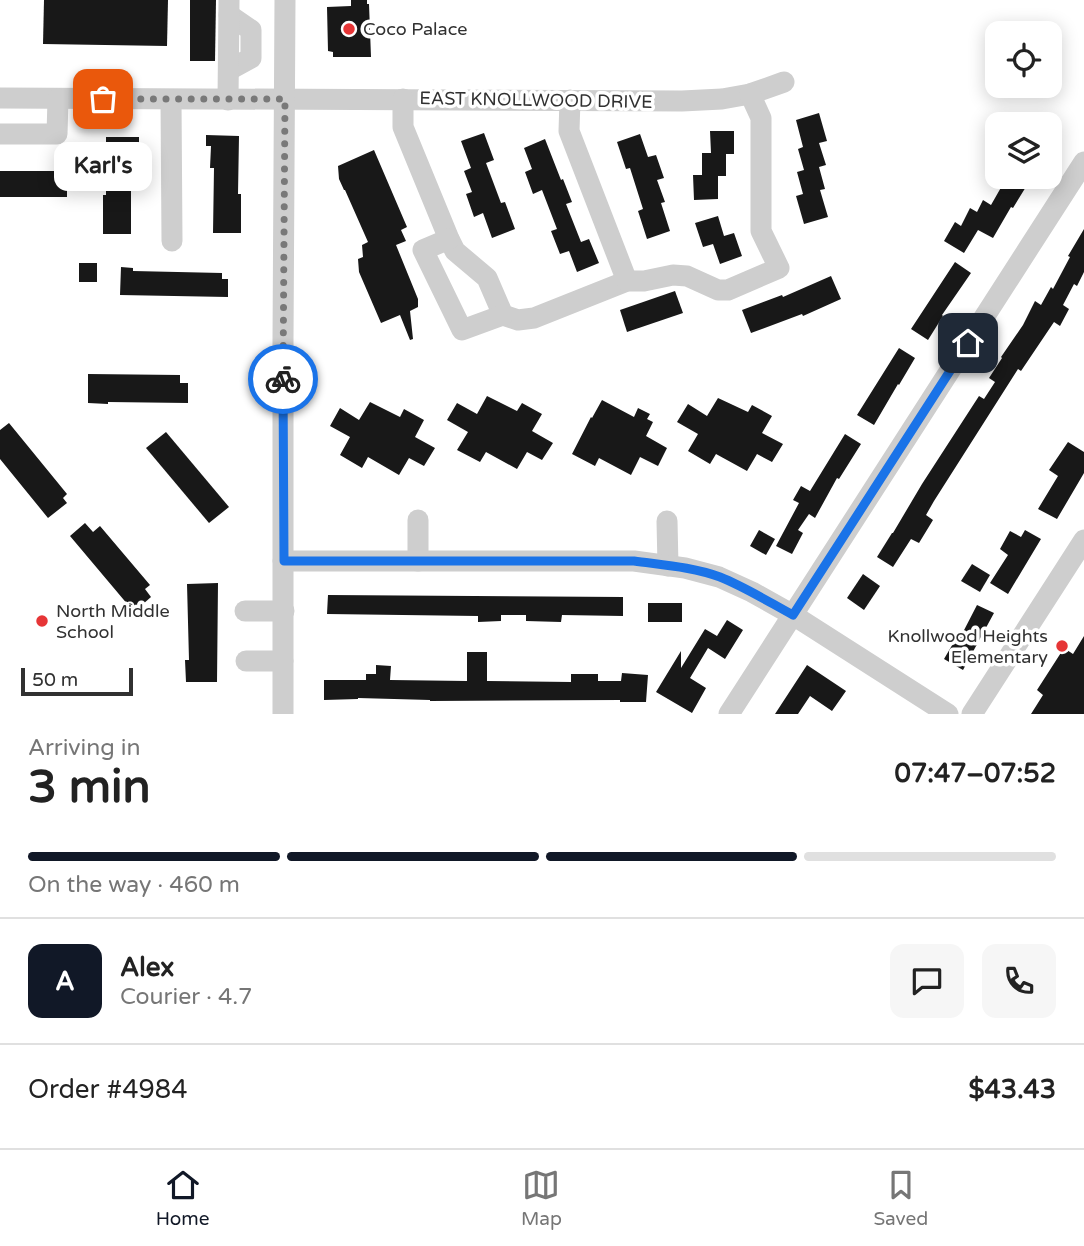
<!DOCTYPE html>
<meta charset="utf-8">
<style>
body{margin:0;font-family:"Varela Round",sans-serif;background:#f6f6f6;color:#222;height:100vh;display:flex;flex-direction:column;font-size:26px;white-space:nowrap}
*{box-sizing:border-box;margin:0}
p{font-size:23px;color:#767676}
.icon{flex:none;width:38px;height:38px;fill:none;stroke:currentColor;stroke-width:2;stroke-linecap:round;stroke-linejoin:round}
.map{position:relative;height:714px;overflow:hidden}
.side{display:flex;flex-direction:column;background:#fff;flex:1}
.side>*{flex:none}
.tools{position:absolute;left:985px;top:21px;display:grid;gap:14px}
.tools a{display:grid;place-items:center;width:77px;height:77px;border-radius:14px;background:#fff;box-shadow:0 4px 18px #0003;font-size:35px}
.scale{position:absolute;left:21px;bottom:18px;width:112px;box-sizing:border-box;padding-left:7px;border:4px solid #313131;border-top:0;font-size:19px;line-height:24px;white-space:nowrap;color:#313131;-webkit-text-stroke:5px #fff;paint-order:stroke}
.pin{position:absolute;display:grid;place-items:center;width:60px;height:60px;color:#fff;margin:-30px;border-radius:14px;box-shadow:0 4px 10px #0006}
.courier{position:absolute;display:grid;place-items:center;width:70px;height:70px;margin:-35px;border:5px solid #1a73e8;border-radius:50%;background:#fff;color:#222;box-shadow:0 2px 9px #0007}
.bubble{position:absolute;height:49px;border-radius:14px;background:#fff;box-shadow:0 4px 18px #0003;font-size:23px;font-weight:800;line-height:49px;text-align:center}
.headline em{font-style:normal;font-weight:800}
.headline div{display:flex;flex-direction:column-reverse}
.headline{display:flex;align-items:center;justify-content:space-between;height:119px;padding:0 28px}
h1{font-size:46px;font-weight:800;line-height:52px}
.bar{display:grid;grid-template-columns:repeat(4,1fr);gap:10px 7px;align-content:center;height:84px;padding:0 28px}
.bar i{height:9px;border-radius:5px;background:#e0e0e0}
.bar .current{background:#111827}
.bar p{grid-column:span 4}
.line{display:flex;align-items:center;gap:18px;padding:0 28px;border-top:2px solid #e0e0e0}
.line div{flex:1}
.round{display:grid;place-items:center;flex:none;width:74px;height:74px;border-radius:14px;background:#f6f6f6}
.dock{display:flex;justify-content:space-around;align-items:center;height:98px;border-top:2px solid #e0e0e0;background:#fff;font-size:19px;color:#767676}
.dock a{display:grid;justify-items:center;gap:4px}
.dock .current{color:#111827}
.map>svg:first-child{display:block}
.building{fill:#181818}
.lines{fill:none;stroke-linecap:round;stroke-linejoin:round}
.minor{stroke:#cecece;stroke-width:21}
.done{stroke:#797979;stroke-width:7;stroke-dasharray:0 12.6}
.route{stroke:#1a73e8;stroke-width:9}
.poi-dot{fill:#e63536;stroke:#fff;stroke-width:2.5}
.labels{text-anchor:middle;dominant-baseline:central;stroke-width:7;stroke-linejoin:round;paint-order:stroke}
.poi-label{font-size:18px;fill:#313131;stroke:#fff;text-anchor:start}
.street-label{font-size:18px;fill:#313131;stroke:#fff}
</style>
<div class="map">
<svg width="1084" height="714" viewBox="0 0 1084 714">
<rect width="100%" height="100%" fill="#fff"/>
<!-- building -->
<g class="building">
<polygon points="44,0 168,0 167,46 43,44"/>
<polygon points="190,0 216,0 215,61 190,61"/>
<polygon points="351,0 367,0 367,4 369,4 371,57 333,57 333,52 328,51 327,7 351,6"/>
<polygon points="819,113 827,141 819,143 826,165 819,167 825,189 820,190 828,217 804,224 796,196 803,194 797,172 804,170 798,149 803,147 796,120"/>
<polygon points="710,131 734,131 734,154 726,154 726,176 718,176 718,199 694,200 693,175 702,175 702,153 711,153"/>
<polygon points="484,133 494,160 486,163 501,203 505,202 515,229 492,238 483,213 474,217 466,194 472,192 464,171 471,168 461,141"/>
<polygon points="640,134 648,157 656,155 664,178 657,180 665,202 661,203 670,231 647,239 638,211 643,209 630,168 626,169 617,142"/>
<polygon points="206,135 239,136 238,194 241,194 241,233 213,233 214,168 210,168 211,146 206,146"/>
<polygon points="106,137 139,137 139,148 134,148 134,169 131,169 131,234 103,234 103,195 106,195"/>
<polygon points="545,139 561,180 563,179 572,202 566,204 581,242 589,239 599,263 577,272 569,251 560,254 551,231 557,229 542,190 533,194 525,172 532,169 524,148"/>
<polygon points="374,150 407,227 401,230 406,241 396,245 418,299 418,307 410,311 413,339 410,340 400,315 381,323 359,272 358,259 363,257 362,245 368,242 345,190 344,190 339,179 338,166"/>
<polygon points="0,171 61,171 61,179 71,179 71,190 67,190 67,197 0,197"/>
<polygon points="1007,177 1032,177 1013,208 1011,207 993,238 978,230 964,253 944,241 955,222 961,226 970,208 977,212 983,200 991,205"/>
<polygon points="718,216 724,236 734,233 742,256 720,264 713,244 703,247 695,223"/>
<polygon points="1084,229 1084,272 1077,286 1074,284 1063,305 1069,309 1060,326 1054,322 1021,371 1018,369 934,501 926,515 933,520 919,543 911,539 893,567 877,557 892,533 893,533 922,484 979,396 984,399 995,382 989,378 1002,358 1001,357 1023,325 1035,301 1041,305 1051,287 1053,289 1070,257 1068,256"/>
<polygon points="955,262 971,273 942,315 943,316 928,340 911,329"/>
<rect x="79" y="263" width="18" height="19"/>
<polygon points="121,267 133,268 133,271 222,273 222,279 228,279 228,297 120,295"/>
<polygon points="831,276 841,299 803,316 802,314 751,333 742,310 782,295 783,297"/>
<polygon points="675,291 683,313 627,332 620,310"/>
<polygon points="899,348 915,358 899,385 898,384 874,425 857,415"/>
<polygon points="88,374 180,375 180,383 188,383 188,403 108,402 108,404 88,403"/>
<polygon points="487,396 517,411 522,403 542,414 532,431 553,443 542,460 527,452 517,469 486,452 480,462 457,450 468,432 447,420 457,403 477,414"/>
<polygon points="718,398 748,412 752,405 772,416 762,433 783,444 772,462 757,454 747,471 716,454 710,464 688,451 698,434 677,422 688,404 707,416"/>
<polygon points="602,400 634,417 638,408 650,414 647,419 653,422 646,436 667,448 658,466 640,457 631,475 599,458 595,466 572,454 591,417 592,418"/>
<polygon points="370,402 400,417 404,409 424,420 415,437 435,448 424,466 409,458 399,475 368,457 362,468 340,455 350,437 330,426 340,408 359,420"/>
<polygon points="9,423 67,494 63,498 67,503 48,518 0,459 0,430"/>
<polygon points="166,432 229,507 209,523 146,448"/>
<polygon points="845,434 861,444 839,479 837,478 815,518 809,514 798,530 803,533 792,554 776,546 799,503 793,500 801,486 810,491"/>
<polygon points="1068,442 1084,452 1084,473 1057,519 1038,509 1058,476 1049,470"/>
<polygon points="85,523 93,532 100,526 150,585 145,589 151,597 134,612 70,536"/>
<polygon points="759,530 775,539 766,555 750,546"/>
<polygon points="1025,530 1041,539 1008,594 990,583 1008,555 1000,549 1010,531 1021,537"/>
<polygon points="972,564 990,575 980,592 961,581"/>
<polygon points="863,574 880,586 864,610 847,598"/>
<polygon points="218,583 217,682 186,682 185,660 189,660 187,584"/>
<polygon points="328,595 623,597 623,616 562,615 561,622 526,621 526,615 501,615 501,621 478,622 478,616 327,614"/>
<rect x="648" y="603" width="34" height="19"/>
<polygon points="977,605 994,613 963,670 944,659 958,635 961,636"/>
<polygon points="727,620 743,630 725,659 708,648 690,678 706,688 692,713 656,692 681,651 681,668 705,629 717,636"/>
<polygon points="1084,636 1084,714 1031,714 1043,695 1037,690 1064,648 1073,654"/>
<polygon points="467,652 487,652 487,681 571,682 571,674 598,674 598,681 621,681 622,673 648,675 646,702 620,702 620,700 430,701 430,700 358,698 358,699 324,700 324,680 366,680 366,674 376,674 376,665 391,666 390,680 467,681"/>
<polygon points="807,665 846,691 832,711 810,696 798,714 775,714"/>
</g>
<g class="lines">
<!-- minor -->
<g class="minor">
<polyline points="229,15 251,30 251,58 229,70"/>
<polyline points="0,98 682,101 722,99 750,94 784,82"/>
<polyline points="403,99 403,127 449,239 455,251 487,278 503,315 518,320 534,318 627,281 644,281 673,275 687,276 718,290 728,290 779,268 761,231 761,118 750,94"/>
<polyline points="171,100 172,241"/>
<polyline points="228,100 229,0"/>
<polyline points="570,100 569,131 627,281"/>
<polyline points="0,134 57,134 58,99"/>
<polyline points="449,239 423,250 462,330 503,315"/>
<polyline points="667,521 668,566"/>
<polyline points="283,561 634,561 685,568 719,577 752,592 793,615 948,714"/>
<polyline points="418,561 418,520"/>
<polyline points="245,611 284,611"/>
<polyline points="246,661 283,661"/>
<polyline points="283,714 283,339 285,0"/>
<polyline points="729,714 1084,162"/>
<polyline points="972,714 1084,540"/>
</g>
</g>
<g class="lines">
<!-- done -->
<polyline class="done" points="103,99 285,99 283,379"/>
<!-- route -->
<path class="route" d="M283,379L284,561H634C663,565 693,567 720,577C745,587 769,602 793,615L968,343"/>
</g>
<!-- markers -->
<g class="poi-dot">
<circle cx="349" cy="29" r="7"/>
<circle cx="42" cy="621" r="7"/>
<circle cx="1062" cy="646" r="7"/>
</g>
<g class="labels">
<!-- poi labels -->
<g class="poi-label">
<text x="363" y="29">Coco Palace</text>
<text x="56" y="611">North Middle<tspan x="56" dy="21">School</tspan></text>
<text x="1048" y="636" text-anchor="end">Knollwood Heights<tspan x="1048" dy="21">Elementary</tspan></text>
</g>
<!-- street labels -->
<g class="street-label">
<text transform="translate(536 100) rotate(1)">EAST KNOLLWOOD DRIVE</text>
</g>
</g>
</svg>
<div class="tools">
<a><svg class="icon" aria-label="locate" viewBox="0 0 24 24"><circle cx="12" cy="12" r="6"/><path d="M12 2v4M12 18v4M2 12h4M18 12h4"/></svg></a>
<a><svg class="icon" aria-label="layers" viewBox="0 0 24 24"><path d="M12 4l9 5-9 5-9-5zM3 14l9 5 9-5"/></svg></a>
</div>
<div class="scale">50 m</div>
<div class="pin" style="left:103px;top:99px;background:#ea580c"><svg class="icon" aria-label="bag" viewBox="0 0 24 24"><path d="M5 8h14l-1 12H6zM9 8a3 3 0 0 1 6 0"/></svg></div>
<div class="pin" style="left:968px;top:343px;background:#1f2937"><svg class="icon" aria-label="home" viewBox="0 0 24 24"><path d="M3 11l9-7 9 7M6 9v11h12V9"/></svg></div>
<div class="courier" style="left:283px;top:379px"><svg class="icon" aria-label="bike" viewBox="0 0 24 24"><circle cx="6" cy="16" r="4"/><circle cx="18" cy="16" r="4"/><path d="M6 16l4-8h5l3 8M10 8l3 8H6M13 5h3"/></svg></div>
<div class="bubble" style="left:54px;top:142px;width:98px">Karl's</div>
</div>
<section class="side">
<div class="headline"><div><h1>3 min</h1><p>Arriving in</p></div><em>07:47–07:52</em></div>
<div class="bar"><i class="current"></i><i class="current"></i><i class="current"></i><i></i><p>On the way · 460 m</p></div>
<div class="line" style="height:126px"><b class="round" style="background:#111827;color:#fff">A</b><div><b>Alex</b><p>Courier · 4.7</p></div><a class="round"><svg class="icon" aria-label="chat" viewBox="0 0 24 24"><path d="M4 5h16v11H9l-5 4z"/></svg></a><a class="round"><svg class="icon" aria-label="phone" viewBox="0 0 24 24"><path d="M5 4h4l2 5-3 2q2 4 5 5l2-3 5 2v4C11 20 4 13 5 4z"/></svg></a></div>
<div class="line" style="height:91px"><div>Order #4984</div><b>$43.43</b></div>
</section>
<nav class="dock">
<a class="current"><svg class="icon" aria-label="home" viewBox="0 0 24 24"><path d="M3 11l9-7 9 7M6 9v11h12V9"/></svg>Home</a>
<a><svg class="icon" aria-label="map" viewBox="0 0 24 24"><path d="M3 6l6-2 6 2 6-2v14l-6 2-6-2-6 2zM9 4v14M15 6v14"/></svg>Map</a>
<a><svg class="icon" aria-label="saved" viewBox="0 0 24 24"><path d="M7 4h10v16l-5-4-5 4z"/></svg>Saved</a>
</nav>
